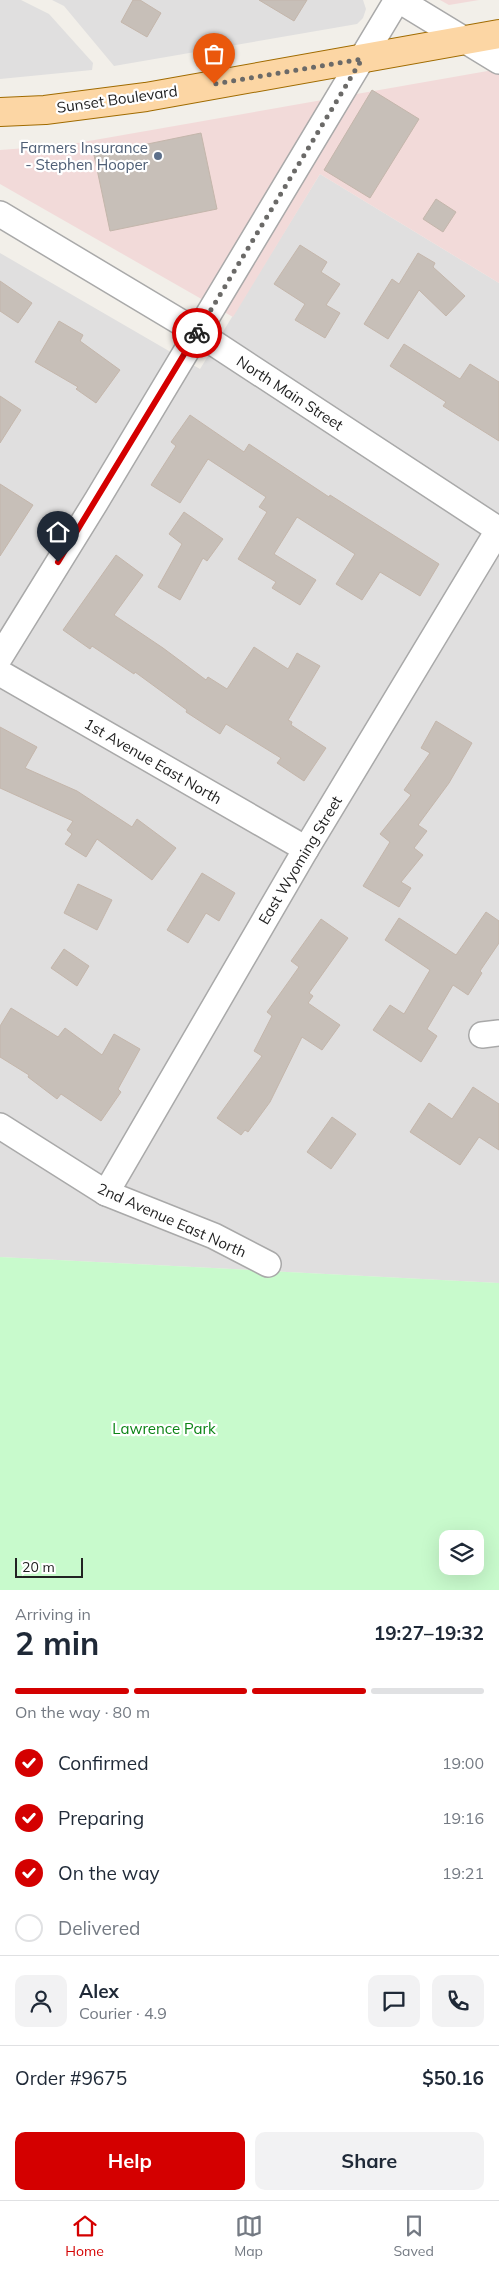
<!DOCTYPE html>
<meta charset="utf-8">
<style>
body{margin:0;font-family:Mulish,sans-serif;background:#f2f2f3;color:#1f2937;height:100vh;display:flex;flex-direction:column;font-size:19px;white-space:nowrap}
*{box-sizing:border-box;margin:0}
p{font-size:16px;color:#747a83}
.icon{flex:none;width:28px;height:28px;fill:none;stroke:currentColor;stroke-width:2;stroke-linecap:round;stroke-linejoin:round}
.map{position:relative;height:1590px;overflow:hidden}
.sheet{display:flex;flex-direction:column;background:#fff;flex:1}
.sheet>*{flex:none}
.buttons{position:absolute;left:439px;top:1530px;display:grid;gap:10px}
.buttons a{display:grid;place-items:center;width:45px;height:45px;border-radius:10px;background:#fff;box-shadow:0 5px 20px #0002;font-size:25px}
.scale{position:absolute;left:15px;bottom:12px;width:68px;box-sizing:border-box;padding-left:5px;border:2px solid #222;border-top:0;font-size:14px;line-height:18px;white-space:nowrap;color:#222;-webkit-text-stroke:4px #fff;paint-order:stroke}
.pin{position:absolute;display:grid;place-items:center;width:42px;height:42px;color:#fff;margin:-51px -21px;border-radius:50% 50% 50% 0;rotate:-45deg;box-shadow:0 0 5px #0007}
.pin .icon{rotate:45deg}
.courier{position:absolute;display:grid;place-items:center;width:50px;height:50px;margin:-25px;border:4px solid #d40000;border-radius:50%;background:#fff;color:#222;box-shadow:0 1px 6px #0007}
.headline em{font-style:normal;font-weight:700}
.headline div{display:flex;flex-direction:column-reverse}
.headline{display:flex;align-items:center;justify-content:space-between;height:85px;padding:0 15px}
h1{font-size:32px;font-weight:700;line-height:38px}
.bar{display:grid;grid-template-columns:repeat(4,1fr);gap:8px 5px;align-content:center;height:60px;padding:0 15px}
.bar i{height:6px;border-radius:4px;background:#e0e1e3}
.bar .active{background:#d40000}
.bar p{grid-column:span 4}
.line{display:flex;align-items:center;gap:12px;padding:0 15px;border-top:1px solid #e0e1e3}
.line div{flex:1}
.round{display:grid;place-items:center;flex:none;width:52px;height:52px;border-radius:10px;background:#f2f2f3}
ol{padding:0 15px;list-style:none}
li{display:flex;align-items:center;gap:15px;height:55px}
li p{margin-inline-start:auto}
li .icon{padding:5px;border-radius:50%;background:#d40000;color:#fff;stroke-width:4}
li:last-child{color:#747a83}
li i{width:28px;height:28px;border:2px solid #e0e1e3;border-radius:50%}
.button{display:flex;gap:10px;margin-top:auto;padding:10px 15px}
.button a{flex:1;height:58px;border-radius:10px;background:#d40000;color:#fff;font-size:20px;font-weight:700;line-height:58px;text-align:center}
.button a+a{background:#f2f2f3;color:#1f2937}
.menu{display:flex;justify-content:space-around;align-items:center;height:70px;border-top:1px solid #e0e1e3;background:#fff;font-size:14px;color:#747a83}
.menu a{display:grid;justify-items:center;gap:2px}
.menu .active{color:#d40000}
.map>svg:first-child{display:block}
.residential{fill:#e0dfdf}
.commercial{fill:#f2dad9}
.park{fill:#c8facc;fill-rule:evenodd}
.building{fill:#c7bfb8;stroke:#c4b6ab}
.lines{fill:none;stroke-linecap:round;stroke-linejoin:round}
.minor-casing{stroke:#a9a9a9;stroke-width:28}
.major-casing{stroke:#a06b00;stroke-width:30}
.minor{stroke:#fff;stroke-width:25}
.major{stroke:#fcd6a4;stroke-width:28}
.done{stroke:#6b6a68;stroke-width:5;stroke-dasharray:0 9}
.route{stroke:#d40000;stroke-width:6}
.service-dot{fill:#5c6f8a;stroke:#fff;stroke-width:2}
.labels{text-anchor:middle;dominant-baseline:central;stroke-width:4.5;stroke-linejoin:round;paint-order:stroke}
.street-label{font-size:15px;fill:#222;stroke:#fff}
.service-label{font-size:15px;fill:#4e5e75;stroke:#fff;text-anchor:end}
.park-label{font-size:15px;fill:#0c8416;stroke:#fff}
</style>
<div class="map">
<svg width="499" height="1590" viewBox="0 0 499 1590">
<rect width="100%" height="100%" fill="#f2efe9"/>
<!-- residential -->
<g class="residential">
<polygon points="0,0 21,0 49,14 93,63 92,70 0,79"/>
<polygon points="52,0 363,0 366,9 363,18 357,24 114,66 64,6"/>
<polygon points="320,174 499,283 499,1283 0,1257 0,253 200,369"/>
</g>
<!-- commercial -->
<g class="commercial">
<polygon points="440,0 479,0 449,5"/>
<polygon points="499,69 499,283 320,174 233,317 0,184 0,150 66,145"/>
</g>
<!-- park -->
<path class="park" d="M0,1257L499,1283V1590H0ZM448,1539H475V1566H448Z"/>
<!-- building -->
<g class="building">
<polygon points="133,0 140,0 161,13 147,37 121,22"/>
<polygon points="259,0 307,0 294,21"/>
<polygon points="372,90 419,119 370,198 324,170"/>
<polygon points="201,133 217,209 110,231 94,155"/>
<polygon points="436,199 456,212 443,232 423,219"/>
<polygon points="300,245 327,262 321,272 340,284 326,305 340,313 325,338 295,320 305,304 274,284"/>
<polygon points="418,253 435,263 433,267 465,296 446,316 419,290 388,339 364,324 392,279 399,284"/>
<polygon points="0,281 32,303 18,323 0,311"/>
<polygon points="59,321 83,335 80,341 120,370 96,403 76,389 78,387 35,362"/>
<polygon points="404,344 460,379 470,364 499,382 499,441 443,406 446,402 390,366"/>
<polygon points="0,396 21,410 0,443"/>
<polygon points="190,415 244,452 249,444 329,497 330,495 439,564 420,596 380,572 362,600 336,584 355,554 297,517 274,554 316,580 300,605 272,588 276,582 238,559 267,512 259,507 266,497 208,459 180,503 151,485 176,446 171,442"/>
<polygon points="0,484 33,505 0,556"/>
<polygon points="184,512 223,539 207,561 203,558 180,600 158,587 182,544 169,534"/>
<polygon points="116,555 143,575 114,615 163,648 206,680 208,677 227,689 254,647 288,669 297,653 320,666 288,720 292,722 291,725 326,748 304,781 277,763 281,758 226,724 220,734 186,712 187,710 135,672 134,674 92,646 90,649 63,630"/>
<polygon points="436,721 472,743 449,783 418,825 427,831 414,848 423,855 401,882 411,888 399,907 363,886 390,842 380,834 411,795 404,790 430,753 421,748"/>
<polygon points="0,727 37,747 25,768 77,791 132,827 137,819 176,848 152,880 97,839 86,857 65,844 72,834 67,830 73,821 0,788"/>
<polygon points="202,873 235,893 219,921 206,913 188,943 167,930"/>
<polygon points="78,884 112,900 97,930 64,913"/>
<polygon points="486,912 499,921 499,943 480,971 482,973 468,995 453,985 427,1029 437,1036 421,1062 373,1030 390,1005 404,1014 430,970 385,940 399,918 456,955"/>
<polygon points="321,919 348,938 309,993 313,996 308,1003 340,1025 322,1050 302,1037 270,1102 248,1132 245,1130 241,1135 217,1118 262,1056 254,1051 272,1016 267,1012 299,967 291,961"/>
<polygon points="64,949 89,966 77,986 51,968"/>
<polygon points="11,1008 58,1037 65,1028 102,1055 114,1034 140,1049 118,1089 121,1092 101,1121 61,1094 57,1099 28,1077 29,1075 0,1057 0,1026"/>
<polygon points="473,1087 499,1104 499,1150 479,1137 460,1165 410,1132 429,1103 452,1119"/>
<polygon points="332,1117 356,1134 331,1169 307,1152"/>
</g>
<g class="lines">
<defs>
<g id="minor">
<polyline points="399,0 499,61"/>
<polyline points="0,214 197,332 499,530"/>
<polyline points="0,657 97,500 397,0"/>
<polyline points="0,673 306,849"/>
<polyline points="482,1035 499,1033"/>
<polyline points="0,1126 106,1193 214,1236 268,1264"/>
<polyline points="106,1193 306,849 499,529"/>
</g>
<polyline id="major" points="0,112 45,110 146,97 499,34"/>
</defs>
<!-- minor casing -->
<use href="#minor" class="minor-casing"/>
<!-- major casing -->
<use href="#major" class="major-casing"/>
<!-- minor -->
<use href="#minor" class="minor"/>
<!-- major -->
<use href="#major" class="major"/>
</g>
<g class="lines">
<!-- done -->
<polyline class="done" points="197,333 362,59 214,84"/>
<!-- route -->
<polyline class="route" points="58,562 197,333"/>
</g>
<!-- markers -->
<circle class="service-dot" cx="158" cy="156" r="5"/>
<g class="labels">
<!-- street labels -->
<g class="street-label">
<text transform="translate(117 99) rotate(-8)">Sunset Boulevard</text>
<text transform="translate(290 393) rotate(33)">North Main Street</text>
<text transform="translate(153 761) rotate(30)">1st Avenue East North</text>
<text transform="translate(300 860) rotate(-59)">East Wyoming Street</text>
<text transform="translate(172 1220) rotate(24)">2nd Avenue East North</text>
</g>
<!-- service labels -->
<g class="service-label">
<text x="148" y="147">Farmers Insurance<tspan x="148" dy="17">- Stephen Hooper</tspan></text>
</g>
<!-- park labels -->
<g class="park-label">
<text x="164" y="1428">Lawrence Park</text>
</g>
</g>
</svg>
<div class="buttons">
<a><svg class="icon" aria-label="layers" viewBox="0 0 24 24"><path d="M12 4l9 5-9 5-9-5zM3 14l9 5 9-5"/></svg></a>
</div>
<div class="scale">20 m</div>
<div class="pin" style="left:214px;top:84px;background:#ea580c"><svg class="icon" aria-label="bag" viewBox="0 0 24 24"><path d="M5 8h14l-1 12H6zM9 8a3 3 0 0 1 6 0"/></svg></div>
<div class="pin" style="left:58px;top:562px;background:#1f2937"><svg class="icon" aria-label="home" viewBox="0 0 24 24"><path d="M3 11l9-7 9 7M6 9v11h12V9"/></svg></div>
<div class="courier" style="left:197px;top:333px"><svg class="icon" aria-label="bike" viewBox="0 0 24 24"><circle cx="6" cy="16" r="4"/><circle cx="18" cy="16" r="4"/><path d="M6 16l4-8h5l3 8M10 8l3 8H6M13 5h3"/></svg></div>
</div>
<section class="sheet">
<div class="headline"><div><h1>2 min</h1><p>Arriving in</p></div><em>19:27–19:32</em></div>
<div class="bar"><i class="active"></i><i class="active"></i><i class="active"></i><i></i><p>On the way · 80 m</p></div>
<ol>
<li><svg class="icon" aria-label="check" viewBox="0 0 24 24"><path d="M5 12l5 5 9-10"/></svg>Confirmed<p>19:00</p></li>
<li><svg class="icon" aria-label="check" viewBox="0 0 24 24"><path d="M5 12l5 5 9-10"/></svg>Preparing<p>19:16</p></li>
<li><svg class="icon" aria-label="check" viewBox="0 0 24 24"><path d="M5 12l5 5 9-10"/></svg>On the way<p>19:21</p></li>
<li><i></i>Delivered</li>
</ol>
<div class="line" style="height:90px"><a class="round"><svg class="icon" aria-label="person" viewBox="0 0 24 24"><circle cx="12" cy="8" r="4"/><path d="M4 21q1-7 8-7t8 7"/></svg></a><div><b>Alex</b><p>Courier · 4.9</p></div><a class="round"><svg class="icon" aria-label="chat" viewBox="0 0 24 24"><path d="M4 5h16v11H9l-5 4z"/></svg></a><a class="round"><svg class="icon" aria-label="phone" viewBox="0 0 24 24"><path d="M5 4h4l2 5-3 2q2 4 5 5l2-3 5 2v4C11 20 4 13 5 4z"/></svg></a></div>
<div class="line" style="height:65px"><div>Order #9675</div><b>$50.16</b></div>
<div class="button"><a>Help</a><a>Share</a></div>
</section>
<nav class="menu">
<a class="active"><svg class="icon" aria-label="home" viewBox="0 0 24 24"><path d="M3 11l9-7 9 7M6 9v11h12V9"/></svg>Home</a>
<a><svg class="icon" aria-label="map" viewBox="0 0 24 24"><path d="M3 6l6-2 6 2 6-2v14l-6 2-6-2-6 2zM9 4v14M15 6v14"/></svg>Map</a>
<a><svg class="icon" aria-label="saved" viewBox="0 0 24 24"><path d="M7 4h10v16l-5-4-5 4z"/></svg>Saved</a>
</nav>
